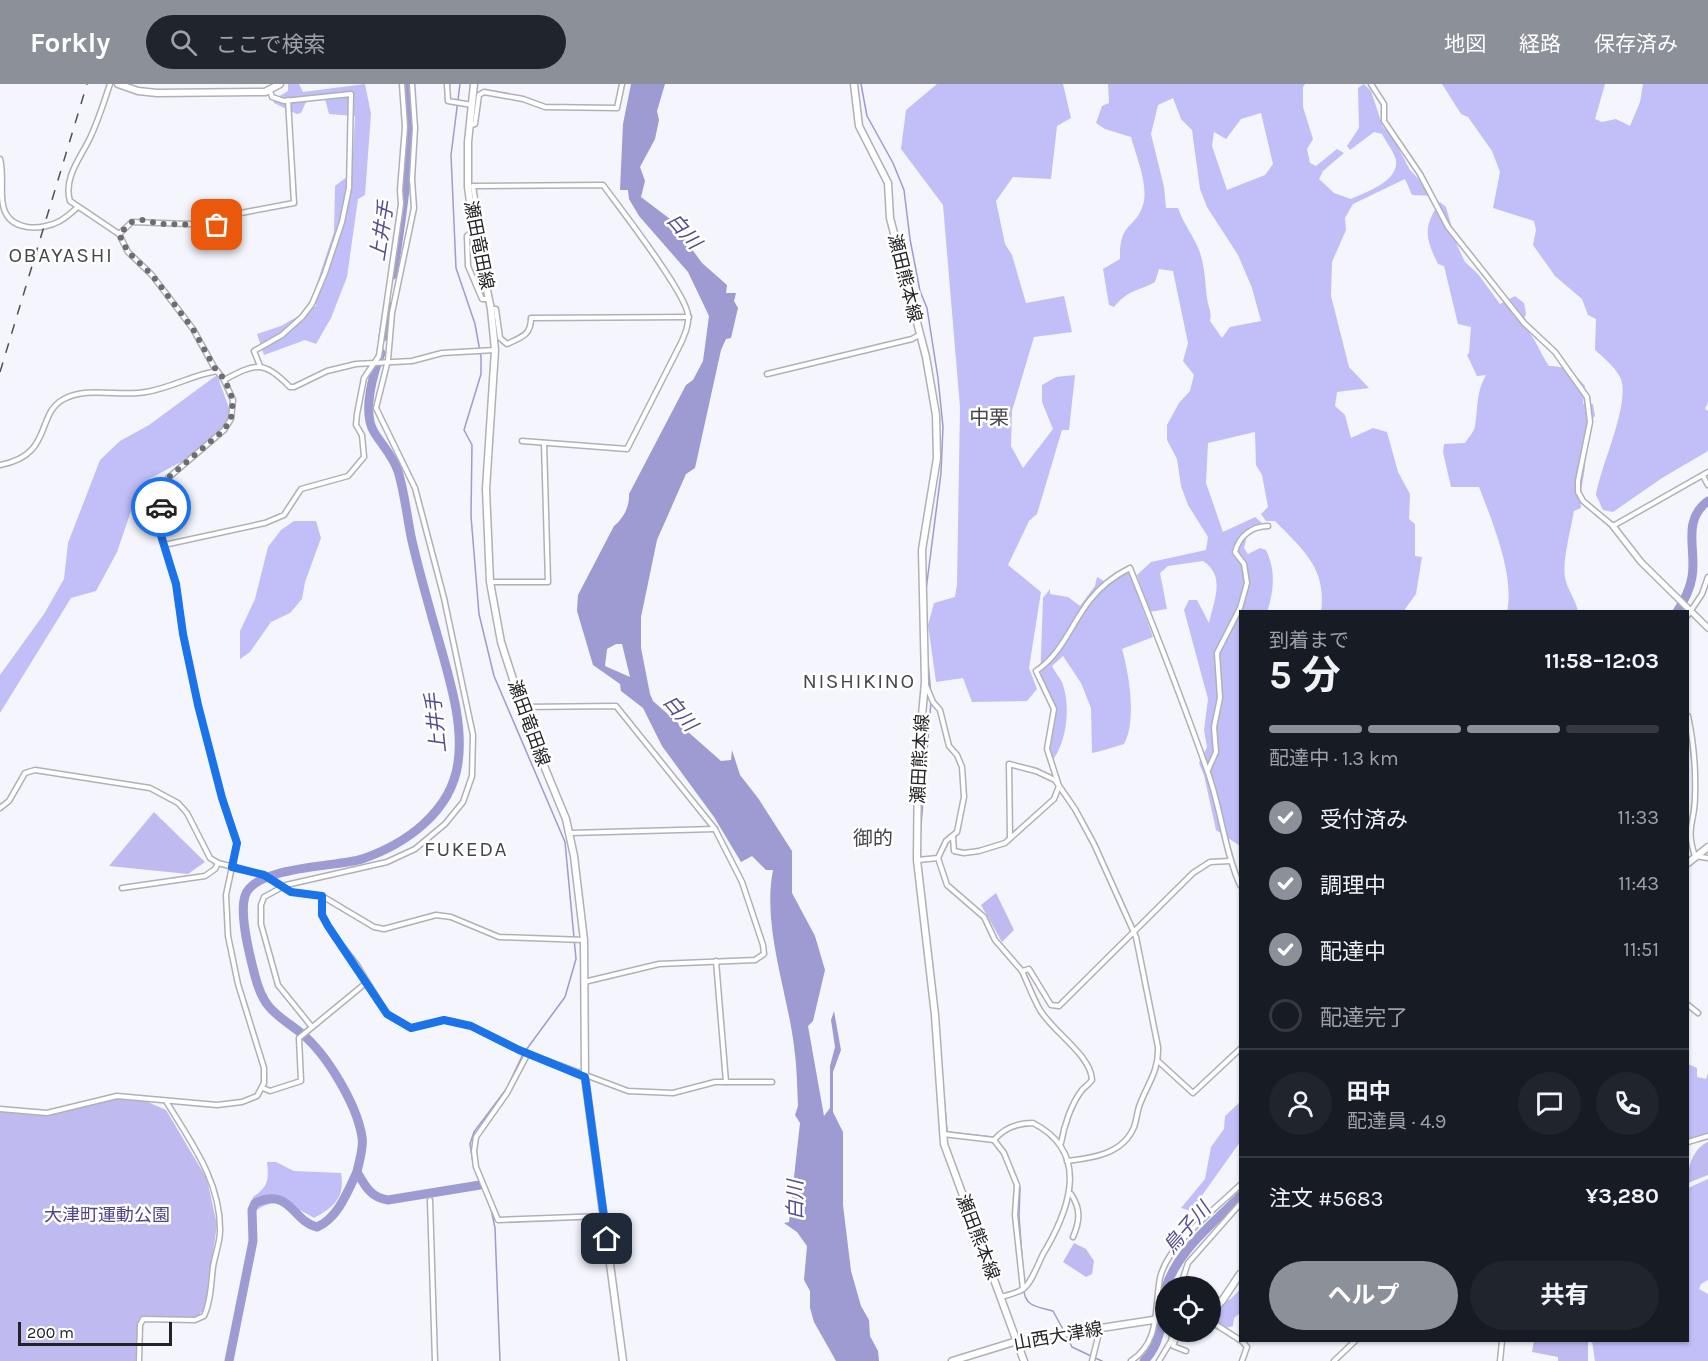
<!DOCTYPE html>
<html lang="ja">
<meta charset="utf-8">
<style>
body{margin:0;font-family:Karla,"Noto Sans JP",sans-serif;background:#20242c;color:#f1f3f6;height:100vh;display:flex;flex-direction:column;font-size:22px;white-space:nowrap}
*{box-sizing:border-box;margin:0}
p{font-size:20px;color:#9ea1a6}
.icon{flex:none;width:33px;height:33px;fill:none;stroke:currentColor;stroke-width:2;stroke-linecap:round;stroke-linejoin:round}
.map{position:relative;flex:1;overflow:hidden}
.drawer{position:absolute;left:1239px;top:526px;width:450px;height:732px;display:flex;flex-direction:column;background:#171b24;border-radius:0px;box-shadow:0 2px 4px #0004}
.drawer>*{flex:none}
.controls{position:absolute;left:1155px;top:1192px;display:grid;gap:12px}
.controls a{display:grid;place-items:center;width:66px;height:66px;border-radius:50%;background:#171b24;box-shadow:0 2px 4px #0004;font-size:30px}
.scale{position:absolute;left:18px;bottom:15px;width:154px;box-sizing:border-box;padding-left:6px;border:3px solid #232326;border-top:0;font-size:16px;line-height:21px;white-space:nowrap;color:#232326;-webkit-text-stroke:4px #fff;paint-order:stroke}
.pin{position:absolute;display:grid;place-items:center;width:51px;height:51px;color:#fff;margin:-26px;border-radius:12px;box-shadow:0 3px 9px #0006}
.courier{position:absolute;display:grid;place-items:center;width:60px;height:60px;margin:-30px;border:4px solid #1a73e8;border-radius:50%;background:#fff;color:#222;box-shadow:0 2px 8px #0007}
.headline em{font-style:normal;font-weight:700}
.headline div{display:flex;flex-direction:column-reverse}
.headline{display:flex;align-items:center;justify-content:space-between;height:102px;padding:0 30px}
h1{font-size:39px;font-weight:700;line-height:45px}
.bar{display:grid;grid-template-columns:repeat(4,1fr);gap:9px 6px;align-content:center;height:72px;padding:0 30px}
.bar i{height:8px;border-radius:4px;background:#363941}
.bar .active{background:#8c9099}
.bar p{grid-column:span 4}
.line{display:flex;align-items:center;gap:15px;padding:0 30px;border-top:2px solid #363941}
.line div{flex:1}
.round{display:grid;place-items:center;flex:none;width:63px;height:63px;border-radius:32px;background:#20242c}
ol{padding:0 30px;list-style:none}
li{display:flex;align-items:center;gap:18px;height:66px}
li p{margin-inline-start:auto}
li .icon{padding:6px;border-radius:50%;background:#8c9099;color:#fff;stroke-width:4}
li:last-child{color:#9ea1a6}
li i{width:33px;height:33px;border:3px solid #363941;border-radius:50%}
.button{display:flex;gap:12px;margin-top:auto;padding:12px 30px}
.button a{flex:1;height:69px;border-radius:36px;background:#8c9099;color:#fff;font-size:24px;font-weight:700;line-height:69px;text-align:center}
.button a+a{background:#20242c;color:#f1f3f6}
header{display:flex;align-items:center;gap:36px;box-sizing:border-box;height:84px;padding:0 30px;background:#8c9099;color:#fff}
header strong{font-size:28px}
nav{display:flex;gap:33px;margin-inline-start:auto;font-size:21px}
.search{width:420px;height:54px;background:#20242c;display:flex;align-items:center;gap:15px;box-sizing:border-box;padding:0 21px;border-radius:33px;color:#9ea1a6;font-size:22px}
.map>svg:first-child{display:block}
.green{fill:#bfbbf1}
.forest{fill:#c2bef8;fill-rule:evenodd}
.water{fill:#9e9ad2;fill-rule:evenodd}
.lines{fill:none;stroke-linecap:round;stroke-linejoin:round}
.stream{stroke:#9e9ad2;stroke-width:1.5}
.river{stroke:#9e9ad2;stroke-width:9}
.minor-casing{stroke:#b0b0b7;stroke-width:7}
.tertiary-casing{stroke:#b0b0b7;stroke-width:8}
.secondary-casing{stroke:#b0b0b7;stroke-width:9}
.minor{stroke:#fff;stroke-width:4}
.tertiary{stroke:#fff;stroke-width:5}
.secondary{stroke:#fff;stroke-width:6}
.rail{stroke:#505054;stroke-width:1.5;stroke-dasharray:10 10;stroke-linecap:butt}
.done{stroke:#6c6c71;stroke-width:6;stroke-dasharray:0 10.8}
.route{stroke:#1a73e8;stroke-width:8}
.labels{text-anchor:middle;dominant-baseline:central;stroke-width:5;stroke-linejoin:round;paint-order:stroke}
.street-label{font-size:18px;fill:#232326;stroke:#fff}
.park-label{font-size:18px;fill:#4f448a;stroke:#fff}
.water-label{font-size:20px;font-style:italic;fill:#554c92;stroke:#fff}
.neighbourhood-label{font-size:20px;fill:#46464d;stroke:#fff}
.quarter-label{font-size:21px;letter-spacing:1.5px;fill:#46464d;stroke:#fff}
</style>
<header>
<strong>Forkly</strong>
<div class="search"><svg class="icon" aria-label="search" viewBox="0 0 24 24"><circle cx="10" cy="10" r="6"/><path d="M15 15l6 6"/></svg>ここで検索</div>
<nav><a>地図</a><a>経路</a><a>保存済み</a></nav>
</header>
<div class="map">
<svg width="1708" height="1277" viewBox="0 0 1708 1277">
<rect width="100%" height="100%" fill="#f5f5fd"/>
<!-- green -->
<g class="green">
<polygon points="154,728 205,778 188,790 109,782"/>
<polygon points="996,809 1014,846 1002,858 981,821"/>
<polygon points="118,1014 141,1015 166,1026 207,1095 217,1141 205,1224 197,1233 141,1234 137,1277 0,1277 0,1027 43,1031"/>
<path d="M1708,1058V1091L1688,1099C1687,1084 1693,1064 1708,1058Z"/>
<polygon points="1074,1159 1086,1165 1094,1177 1092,1190 1086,1193 1063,1178"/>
<polygon points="1534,1257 1588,1257 1588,1277 1558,1277 1558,1273 1532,1268"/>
</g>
<!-- forest -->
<g class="forest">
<polygon points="288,0 299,0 303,8 365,0 371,30 365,111 358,115 347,193 331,234 316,260 305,256 264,271 257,250 281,242 316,222 314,208 334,148 335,102 352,89 355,32 329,30 325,15 306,18 301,29 297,30 274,19 273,16 288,7"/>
<polygon points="937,0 1063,0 1071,34 1057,42 1051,95 1013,93 996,117 1005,160 1012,171 1026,219 1064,212 1072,248 1034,253 1012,327 1011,362 1023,384 1053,345 1042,318 1042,301 1056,293 1075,291 1069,346 1062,346 1037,430 1029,437 1008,481 1041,508 1029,584 1037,605 1027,617 972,618 963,594 936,598 928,541 934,519 955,513 957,500 960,323 943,121 901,65 906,26"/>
<path d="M1108,0H1305L1303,3V23L1313,55L1307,65L1310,79L1316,82L1337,65L1344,69L1323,87L1319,95L1334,109L1351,115C1365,108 1399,98 1396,76C1394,68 1386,58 1382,50L1374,48L1350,66L1347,62L1359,44L1358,4L1364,0L1371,7L1383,43L1392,52L1410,86L1435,112L1412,111L1405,95L1353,120L1345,134L1346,146L1332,178L1331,212L1349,283L1369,304L1337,308L1335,322L1345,331L1351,354L1373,344L1387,348L1398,388L1410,410L1409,435L1415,440V472L1422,473L1416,510L1403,528H1321C1327,484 1303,466 1275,437H1266L1261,430L1268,423L1262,391L1256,381L1255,348L1208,359L1206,399L1223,448L1255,433L1262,439L1249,443L1244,464L1248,470L1260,464L1266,466C1276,487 1274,507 1267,528H1240V762L1216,746L1204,691L1199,679L1207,663L1204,646L1208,615L1184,526L1189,516H1197L1209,539C1214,516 1226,492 1203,477L1168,482L1160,489L1167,525L1149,528L1137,491L1151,478L1206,466L1208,453L1188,421L1181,402L1177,375L1167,356V341L1179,319L1190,307L1194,291L1183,277L1188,259L1173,187L1159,185L1155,198C1137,208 1129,205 1114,223L1109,221L1103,185L1120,175C1119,137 1135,146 1143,121C1149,102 1136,72 1131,53L1105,45L1096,39L1102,22L1109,19ZM1173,14L1181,35L1192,46L1200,105L1207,123L1238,171L1252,204L1261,237L1230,243L1222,254L1210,237C1212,227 1208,223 1207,214C1205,198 1205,182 1199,166C1193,151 1184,141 1178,124H1166L1164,103L1151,50L1158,21ZM1261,29L1273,80L1265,91L1227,106L1212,62L1214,48L1226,55L1241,35Z"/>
<path d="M1442,0H1605L1595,35L1602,38L1616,35L1630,42L1640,18L1643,0H1708V318L1705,325L1708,327V367L1662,394L1613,428L1603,426L1596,411C1600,383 1632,317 1620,293C1614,282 1604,274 1595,266L1596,235L1588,231L1582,215L1555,192L1533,161L1536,146L1534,137L1493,124L1500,88L1492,67L1468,33L1461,30Z"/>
<path d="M1440,118L1446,123L1457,161L1465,178L1478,190L1500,220L1515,212L1524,219L1526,230L1522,241C1536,253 1539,268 1549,282C1566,281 1575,290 1585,302L1583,320H1593L1595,332C1581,346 1585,363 1585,381C1584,397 1579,406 1581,424L1574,427C1571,445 1562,477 1565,493C1567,506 1576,515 1578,528H1507C1515,491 1492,437 1479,403H1451L1443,368L1444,360L1465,359C1468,354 1474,348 1475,342C1478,324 1476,308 1486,291L1477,292L1467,271L1469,269L1471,243L1458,240L1444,182L1438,180C1425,154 1423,142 1440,118Z"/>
<polygon points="217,291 232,332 198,369 149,395 131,427 117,468 96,507 71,514 0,629 0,591 44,530 64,495 68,459 100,376 120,357 149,341"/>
<polygon points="294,437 316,437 321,454 305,498 302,515 290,529 271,538 250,568 240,575 240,547 255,515 268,463 281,446"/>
<path d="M1129,488L1153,553L1122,565C1129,589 1137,638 1124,660C1113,663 1102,667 1092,669L1091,624L1081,599L1063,572L1052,582C1055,588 1059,593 1062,598C1071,622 1067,656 1053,676C1043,646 1067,631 1040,599L1043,514L1050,505V510L1068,513L1080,522L1095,502L1097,493L1104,497Z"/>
<polygon points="1688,980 1697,984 1697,993 1706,995 1708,989 1708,1054 1688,1061"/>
<polygon points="1240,1018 1240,1058 1191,1127 1181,1124 1205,1095 1211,1063 1224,1045 1225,1032"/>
<path d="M267,1078H276L294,1087L341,1089C345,1113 335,1123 314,1134C287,1118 274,1110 248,1133L253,1113C268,1103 269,1096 267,1078Z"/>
<polygon points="1708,1095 1708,1196 1701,1200 1699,1205 1708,1210 1708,1277 1595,1277 1592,1257 1688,1257 1688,1104"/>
<polygon points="1240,1205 1240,1229 1234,1234 1233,1242 1218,1246 1211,1243 1210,1227 1232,1214"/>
</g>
<!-- water -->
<path class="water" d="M631,0H665L657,27L659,36L655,55L640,83L645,97L641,113L670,135L702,179L727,201L726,209H736L734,217L738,224L731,254L726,255L721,266L695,384L686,390L657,456L641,533V564L650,610L653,617L721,677L731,676L732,666L740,691L758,714L792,767V809L815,852L825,886L813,937L808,942L824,1032L830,1024V982L835,963L831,936L834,927L841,966L833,988V1028L843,1048V1121L851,1187L861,1222L869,1236L870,1252L878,1267L879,1277H836L814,1238L810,1224V1207L804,1196L807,1162L797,1148L784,1139L789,1138L800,1039L795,1031L798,1022C797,1002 797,982 794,962C787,906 762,842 773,786H766L752,772L741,778L714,733L662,662L643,624L621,607L620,600L593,581L577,527L578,511L614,442C623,435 630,422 629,410L686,301L693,296L703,277L709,232L688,188L639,132L629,115L628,106H620L623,40ZM616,560H622L630,593L605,582L607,565Z"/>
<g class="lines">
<!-- stream -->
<g class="stream">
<polyline points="460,0 451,71 456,184 475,240 481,273 481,290 464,346 472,361 471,432 479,530 494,592 565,758 576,875 565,913 526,966"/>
<polyline points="861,0 867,32 893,79 904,106 910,155 920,207 927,224 938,294 943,343 941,389 926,506"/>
<polyline points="927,568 931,611"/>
<polyline points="920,754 931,618"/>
<polyline points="932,875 941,975"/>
<polyline points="944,1012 947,1048 992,1053 1004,1066 1020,1104 1019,1132 1024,1201"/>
<polyline points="473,1079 470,1060 474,1048 507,1004 523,970"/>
<polyline points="477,1089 491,1125 495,1144 500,1277"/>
<path d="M1024,1205C1024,1223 1039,1223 1053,1227L1064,1247"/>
<polyline points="1066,1251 1072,1263 1091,1272"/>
<polyline points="1095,1274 1102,1277"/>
</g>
<!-- river -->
<g class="river">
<path d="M393,191C403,125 413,67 407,0"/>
<polyline points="383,253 388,222"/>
<path d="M381,269C373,290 362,328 374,348C382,361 393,372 398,387C405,410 407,434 412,457C421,496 433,536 444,575C453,608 463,644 458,679C451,728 406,760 362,775C337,783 254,782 245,812C239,831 250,873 255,892C264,927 277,930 301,949C327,970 357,1021 362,1053C364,1064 359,1077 357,1088C365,1102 371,1114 388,1116L480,1101"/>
<path d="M1677,528C1684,517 1690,506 1692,493C1697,466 1681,437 1708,417"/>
<path d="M1166,1203C1179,1165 1213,1140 1240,1112"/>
<path d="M229,1277L253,1157L252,1126L255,1119C291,1103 292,1137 317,1143C338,1134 348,1107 357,1088"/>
<path d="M1144,1277C1164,1257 1161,1232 1166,1205"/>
</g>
<defs>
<g id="minor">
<polyline points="447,0 448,17 472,21"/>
<polyline points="1371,0 1384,20 1384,37 1420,90 1448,143 1524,239 1555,268 1587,313 1590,338 1578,397 1578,408 1583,417 1613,442 1708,388"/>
<polyline points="471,41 475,40 479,11 484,8 523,15 545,23 617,24 622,0"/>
<path d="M0,75C4,90 0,106 3,121C8,148 42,147 60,137C67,133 73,127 78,123"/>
<polyline points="474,146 467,152 468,182 482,215 488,215"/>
<polyline points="119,150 132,138 217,141 225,132 294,119 288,16"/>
<path d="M477,156L481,152L473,102L603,101C620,124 686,209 688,231C689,241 685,250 681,259L627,365L522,357"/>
<path d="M491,225H496L500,254L507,260C522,253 531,251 531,234L689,233"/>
<polyline points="260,282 254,267 282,251 302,233 312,220 325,189 342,138 349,104 351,10 284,17 272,13 270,7"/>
<polyline points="767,290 912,255 919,251"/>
<path d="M224,296C256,279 263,276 290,303H294L327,287L356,280L412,277L442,269L495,266"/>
<path d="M0,381C54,371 35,330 64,315C87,302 121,313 146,308C171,304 192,291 217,287"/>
<polyline points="1703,392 1708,401"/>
<polyline points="164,461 265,439 284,431 301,405 348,392 364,373 362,351 356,341 357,330 364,294 379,272 401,120 400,106 405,43 402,0"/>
<polyline points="490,498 548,498 544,359"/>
<polyline points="1688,531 1702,510 1708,493"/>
<polyline points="522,623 616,622 715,745 742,798 763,861 764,870 755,876 659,880 584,898"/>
<path d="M1688,632C1694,660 1696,684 1695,712C1695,739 1685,743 1695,772L1708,774"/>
<path d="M1208,686L1216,668L1214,643L1220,614L1217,569L1240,524L1247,499L1244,480L1235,468C1239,452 1252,442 1268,442"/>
<polyline points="0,724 9,717 25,689 35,686 150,704 178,719 187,729 210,774 218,779 264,791 291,808 322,812 374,843 384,845 436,831 451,833 499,853 584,856"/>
<polyline points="570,749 715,745"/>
<path d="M953,753L954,767L964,769L979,767L1005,759L1054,715L1059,702L1047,665L1054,625L1036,587C1062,570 1071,540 1090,516C1101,502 1114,492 1130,484C1157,551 1183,618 1207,686C1221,724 1224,765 1240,801"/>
<path d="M1010,753L1009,680L1036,687L1055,696L1075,725L1094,760L1136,853L1158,963C1159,987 1148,999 1140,1020C1137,1027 1137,1035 1134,1043C1123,1070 1093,1074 1067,1077"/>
<polyline points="938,774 947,801 984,833 995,856 1022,887 1029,885 1051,921 1059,922 1193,789 1210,778 1230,777"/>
<polyline points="918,776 938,774 946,757 957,748 964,713 962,683 957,671 949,662 940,626 933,618 925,599"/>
<polyline points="122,804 205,792 215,785 218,779"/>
<polyline points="322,812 322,831 334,852 357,881 387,930 411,944 444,936 471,942 519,966 628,1007 673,1009 715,998 772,998"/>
<polyline points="716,877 726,998"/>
<path d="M1022,887C1028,900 1033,914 1040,926C1053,948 1091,971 1092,996C1089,1000 1086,1002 1082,1006C1071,1020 1064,1042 1061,1059"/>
<polyline points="1688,921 1698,929"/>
<polyline points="312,943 278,901 261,840 261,821 264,813 286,801 387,778 415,765 445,740 463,718 472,692 473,651 444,514 415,404 376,324 388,276 392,229 414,124 412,95 415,44 412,0"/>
<polyline points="528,969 507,1009 476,1053 474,1067 476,1083 498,1136 604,1132"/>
<polyline points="1159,978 1193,1009 1240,965"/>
<polyline points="263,1004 270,1007 301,997 299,954 367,898"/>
<path d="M0,1025L47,1029L117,1012L217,1021L242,1018L257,1012L264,999V984L238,900L228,852L226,811L237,759L222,714L198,621L183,550L176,500L159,445V432L168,394L224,346L231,335L233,316L224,296L214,283L193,245L152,191L128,168L119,150L70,117C63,94 81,73 90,54C98,37 104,18 110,0"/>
<path d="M943,1050L994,1056C1004,1044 1017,1039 1033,1039C1088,1067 1072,1120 1046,1165C1039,1175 1033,1198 1023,1205C1017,1209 1008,1211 1001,1213"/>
<polyline points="994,1056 1004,1069 1017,1101 1015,1131 1023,1205"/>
<polyline points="1688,1058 1708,1052"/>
<path d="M1071,1110C1081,1125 1080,1137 1073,1153"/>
<polyline points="430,1116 435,1277"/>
<polyline points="1180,1203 1188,1179 1240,1120"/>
<polyline points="1224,1215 1213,1230 1212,1238 1240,1256"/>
<polyline points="1178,1248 1173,1262 1186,1267"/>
<polyline points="1242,1257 1247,1263 1242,1277"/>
<path d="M139,1277L140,1241L143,1235L195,1236L204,1232C211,1217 211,1199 213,1183C215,1170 220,1159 220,1147C221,1097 190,1057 166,1017"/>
<polyline points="1092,1277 1100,1245"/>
<path d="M1131,1277C1161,1257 1154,1225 1160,1194C1168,1159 1216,1125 1240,1101"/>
<polyline points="1159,1277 1171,1257 1173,1248"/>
<polyline points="1334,1277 1355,1257"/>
<polyline points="1500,1277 1502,1257"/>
</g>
<polyline id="tertiary" points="1613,442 1641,478 1708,544"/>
<g id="secondary">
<polyline points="118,0 138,7 157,9 265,8 280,0"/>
<polyline points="474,0 468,58 468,103 473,140 491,225 495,266 486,405 490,498 501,558 510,586 530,648 566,735 574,772 584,856 585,993 623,1277"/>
<polyline points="854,0 859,42 888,99 890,134 926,273 936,331 937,374 922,466 925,598 918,676 917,776 935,931 944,1060 1024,1277"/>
<polyline points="1688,779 1708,763"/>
<polyline points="1210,1220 1222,1217 1240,1190"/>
<polyline points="952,1277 1017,1257 1166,1234"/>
</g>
</defs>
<!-- minor casing -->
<use href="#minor" class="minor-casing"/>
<!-- tertiary casing -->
<use href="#tertiary" class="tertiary-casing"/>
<!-- secondary casing -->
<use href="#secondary" class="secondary-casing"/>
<!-- minor -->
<use href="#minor" class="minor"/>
<!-- tertiary -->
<use href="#tertiary" class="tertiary"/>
<!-- secondary -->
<use href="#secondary" class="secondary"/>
<!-- rail -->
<polyline class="rail" points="0,288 87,0"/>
</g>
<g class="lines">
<!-- done -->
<polyline class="done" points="161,423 168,394 224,346 231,335 233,316 225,296 214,283 193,245 152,191 128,168 119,150 132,138 142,136 161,140 217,141"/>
<!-- route -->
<polyline class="route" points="161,423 159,445 176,500 183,550 198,621 222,714 237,759 232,783 264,791 291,808 322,812 322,831 328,842 387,930 411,944 444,936 471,942 519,966 585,993 607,1155"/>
</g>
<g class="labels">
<!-- street labels -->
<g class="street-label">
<text transform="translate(479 161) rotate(79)">瀬田竜田線</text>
<text transform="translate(905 194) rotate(76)">瀬田熊本線</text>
<text transform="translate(529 639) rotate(70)">瀬田竜田線</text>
<text transform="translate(920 675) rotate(-87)">瀬田熊本線</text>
<text transform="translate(978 1153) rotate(69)">瀬田熊本線</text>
<text transform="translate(1058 1252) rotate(-10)">山西大津線</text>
</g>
<!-- park labels -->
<g class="park-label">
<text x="107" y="1131">大津町運動公園</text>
</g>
<!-- water labels -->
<g class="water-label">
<text transform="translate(382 147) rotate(-81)">上井手</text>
<text transform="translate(684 147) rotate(49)">白川</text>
<text transform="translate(680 629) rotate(50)">白川</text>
<text transform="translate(436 639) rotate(-96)">上井手</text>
<text transform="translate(795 1116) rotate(-90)">白川</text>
<text transform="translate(1187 1144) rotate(-49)">鳥子川</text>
</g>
<!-- neighbourhood labels -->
<g class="neighbourhood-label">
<text x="989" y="333">中栗</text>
<text x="873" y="754">御的</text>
</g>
<!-- quarter labels -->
<g class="quarter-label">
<text x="61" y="171">OBAYASHI</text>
<text x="859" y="597">NISHIKINO</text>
<text x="466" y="765">FUKEDA</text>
</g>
</g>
</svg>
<div class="controls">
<a><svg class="icon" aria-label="locate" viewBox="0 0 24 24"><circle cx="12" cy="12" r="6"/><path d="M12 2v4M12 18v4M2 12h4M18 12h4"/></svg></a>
</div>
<div class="scale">200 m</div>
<div class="pin" style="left:217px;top:141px;background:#ea580c"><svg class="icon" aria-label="bag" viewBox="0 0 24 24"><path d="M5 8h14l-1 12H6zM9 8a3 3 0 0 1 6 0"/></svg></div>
<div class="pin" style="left:607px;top:1155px;background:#1f2937"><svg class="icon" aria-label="home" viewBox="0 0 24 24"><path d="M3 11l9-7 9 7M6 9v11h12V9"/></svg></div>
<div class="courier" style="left:161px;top:423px"><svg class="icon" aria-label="car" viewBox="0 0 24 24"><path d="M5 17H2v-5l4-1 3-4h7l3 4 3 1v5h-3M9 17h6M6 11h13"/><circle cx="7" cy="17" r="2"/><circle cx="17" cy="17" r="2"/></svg></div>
<section class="drawer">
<div class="headline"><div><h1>5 分</h1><p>到着まで</p></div><em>11:58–12:03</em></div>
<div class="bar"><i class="active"></i><i class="active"></i><i class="active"></i><i></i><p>配達中 · 1.3 km</p></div>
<ol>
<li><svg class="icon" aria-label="check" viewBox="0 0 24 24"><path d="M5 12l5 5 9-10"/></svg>受付済み<p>11:33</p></li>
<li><svg class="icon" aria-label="check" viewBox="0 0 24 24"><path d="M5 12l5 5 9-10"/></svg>調理中<p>11:43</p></li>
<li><svg class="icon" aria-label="check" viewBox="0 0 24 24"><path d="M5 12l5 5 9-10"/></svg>配達中<p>11:51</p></li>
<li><i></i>配達完了</li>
</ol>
<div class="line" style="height:108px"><a class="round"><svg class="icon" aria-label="person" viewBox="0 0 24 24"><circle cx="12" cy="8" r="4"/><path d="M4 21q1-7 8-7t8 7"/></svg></a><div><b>田中</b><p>配達員 · 4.9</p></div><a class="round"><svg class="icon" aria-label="chat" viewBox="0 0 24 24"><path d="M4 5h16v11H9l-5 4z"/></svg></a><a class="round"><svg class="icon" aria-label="phone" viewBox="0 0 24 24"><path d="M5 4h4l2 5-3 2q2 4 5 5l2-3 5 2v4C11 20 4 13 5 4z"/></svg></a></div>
<div class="line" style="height:78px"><div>注文 #5683</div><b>¥3,280</b></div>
<div class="button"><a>ヘルプ</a><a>共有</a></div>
</section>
</div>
